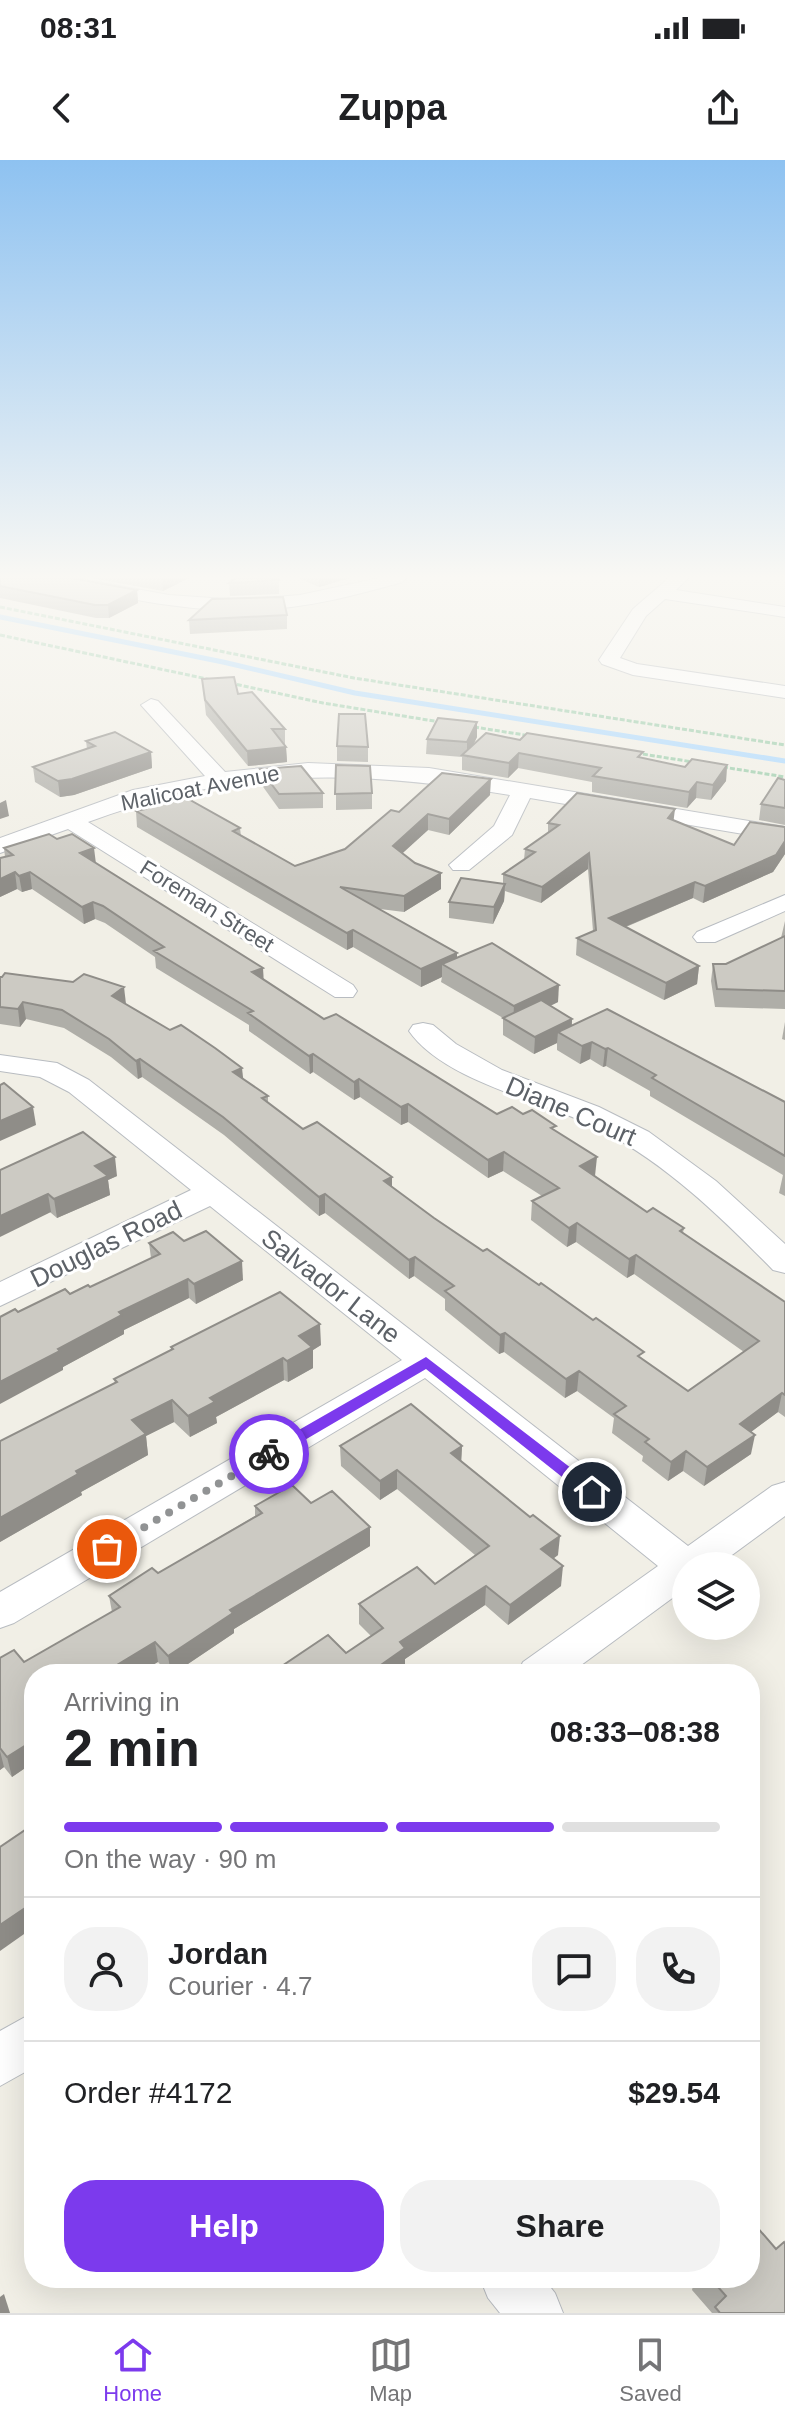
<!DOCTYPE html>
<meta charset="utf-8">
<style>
body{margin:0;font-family:Arial,sans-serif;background:#f2f2f2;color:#202124;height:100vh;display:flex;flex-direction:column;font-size:30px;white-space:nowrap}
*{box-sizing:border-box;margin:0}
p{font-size:26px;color:#757577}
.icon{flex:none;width:44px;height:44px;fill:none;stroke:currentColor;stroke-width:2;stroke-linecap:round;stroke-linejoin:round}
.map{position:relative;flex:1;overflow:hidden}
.details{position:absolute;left:24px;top:1504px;width:736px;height:624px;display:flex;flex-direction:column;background:#fff;border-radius:32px;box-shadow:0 8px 32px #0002}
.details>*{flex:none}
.buttons{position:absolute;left:672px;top:1392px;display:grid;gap:16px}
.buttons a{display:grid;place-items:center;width:88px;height:88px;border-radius:50%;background:#fff;box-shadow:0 8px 32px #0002;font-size:40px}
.pin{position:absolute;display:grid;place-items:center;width:68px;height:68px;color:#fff;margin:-34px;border:4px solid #fff;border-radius:50%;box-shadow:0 2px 8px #0007}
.courier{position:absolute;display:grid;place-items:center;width:80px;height:80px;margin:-40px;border:6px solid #7c3aed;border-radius:50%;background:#fff;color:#222;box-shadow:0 2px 10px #0007}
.head em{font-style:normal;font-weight:800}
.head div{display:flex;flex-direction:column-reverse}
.head{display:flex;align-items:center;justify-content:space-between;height:136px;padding:0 40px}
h1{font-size:52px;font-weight:800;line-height:60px}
.bar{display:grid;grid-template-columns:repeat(4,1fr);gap:12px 8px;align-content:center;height:96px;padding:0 40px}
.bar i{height:10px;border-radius:6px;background:#e0e0e0}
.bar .on{background:#7c3aed}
.bar p{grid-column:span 4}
.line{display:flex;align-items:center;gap:20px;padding:0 40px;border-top:2px solid #e0e0e0}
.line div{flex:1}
.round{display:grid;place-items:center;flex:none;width:84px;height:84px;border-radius:32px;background:#f2f2f2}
.action{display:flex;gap:16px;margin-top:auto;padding:16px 40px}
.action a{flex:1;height:92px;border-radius:32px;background:#7c3aed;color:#fff;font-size:32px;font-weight:800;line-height:92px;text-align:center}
.action a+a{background:#f2f2f2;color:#202124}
.status{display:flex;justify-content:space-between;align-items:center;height:56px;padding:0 40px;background:#fff;direction:ltr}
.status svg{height:22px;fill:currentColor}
header{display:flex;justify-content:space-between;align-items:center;height:104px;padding:0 40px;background:#fff;font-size:36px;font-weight:800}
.dock{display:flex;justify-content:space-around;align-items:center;height:112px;border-top:2px solid #e0e0e0;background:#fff;font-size:22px;color:#757577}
.dock a{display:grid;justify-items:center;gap:4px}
.dock .on{color:#7c3aed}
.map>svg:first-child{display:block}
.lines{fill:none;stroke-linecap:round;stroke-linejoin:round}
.stream{stroke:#a8d7ff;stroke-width:5}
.minor-casing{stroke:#b8bcc1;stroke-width:2}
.path{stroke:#97caa7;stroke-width:3;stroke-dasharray:5 2;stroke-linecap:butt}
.minor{fill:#fff;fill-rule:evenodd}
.wall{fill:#afaea8}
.shaded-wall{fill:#8f8d88}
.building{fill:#cccac3;stroke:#8f8d88;stroke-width:2}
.route{fill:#7c3aed}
.done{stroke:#919394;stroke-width:8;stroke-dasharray:0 14.4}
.labels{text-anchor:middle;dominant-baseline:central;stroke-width:6;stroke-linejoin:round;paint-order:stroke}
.far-street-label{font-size:22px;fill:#5d6268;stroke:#fff}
.street-label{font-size:26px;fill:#5d6268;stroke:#fff}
</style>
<div class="status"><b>08:31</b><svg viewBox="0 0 49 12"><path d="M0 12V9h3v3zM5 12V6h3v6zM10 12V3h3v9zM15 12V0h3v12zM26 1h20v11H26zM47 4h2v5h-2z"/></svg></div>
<header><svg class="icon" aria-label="back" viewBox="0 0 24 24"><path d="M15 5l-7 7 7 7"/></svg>Zuppa<svg class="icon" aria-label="share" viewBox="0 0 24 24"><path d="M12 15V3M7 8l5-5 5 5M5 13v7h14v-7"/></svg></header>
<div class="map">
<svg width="785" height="2153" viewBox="0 0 785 2153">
<rect width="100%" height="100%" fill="#f1efe6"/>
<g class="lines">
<!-- stream -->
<polyline class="stream" points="0,457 223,502 355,533 785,601"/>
<defs>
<g id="minor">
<path d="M42,418H76L169,435L240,440L300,435L379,418H406L403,422C356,435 308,448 258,450C188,453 120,437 51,423Z"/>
<polygon points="669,418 688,418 676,430 785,447 785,457 665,439 646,456 620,498 637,504 785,526 785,538 633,515 602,504 599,500 633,449"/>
<path d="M151,539L158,541L225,612L308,603L429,608L785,667V681L530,638L512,675L469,710H453L449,705L494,666L510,635C355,609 237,607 88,662L353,825L357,831L353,837H335L68,669L0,693V678L133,630L205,616L141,545Z"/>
<polygon points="785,735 785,751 715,782 697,782 693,777 697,772"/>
<path d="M423,863L433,865L456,884L502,910L599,947L649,972L716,1021L785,1084V1113L773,1110C722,1058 669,1006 603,971C549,942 445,923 409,871L413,865Z"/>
<polygon points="0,895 57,903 89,920 688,1386 772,1326 785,1322 785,1356 717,1406 686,1406 686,1428 569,1514 517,1514 523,1502 658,1406 425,1218 14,1463 0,1468 0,1432 402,1200 210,1046 0,1146 0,1122 191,1030 69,932 40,917 0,911"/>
<polygon points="34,1852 34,1907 0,1926 0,1871"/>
<polygon points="480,2118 543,2118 555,2133 563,2153 500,2153 488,2138"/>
</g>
</defs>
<!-- minor casing -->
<use href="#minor" class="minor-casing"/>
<!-- path -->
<g class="path">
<polyline points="0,447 354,518 785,585"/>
<polyline points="0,475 212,520"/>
<polyline points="230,523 323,543 440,562"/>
<polyline points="474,567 531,576"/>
<polyline points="636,593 693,602"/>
<polyline points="723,607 785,617"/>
</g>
<!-- minor -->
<use href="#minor" class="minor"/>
</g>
<!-- wall -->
<g class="wall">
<polygon points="0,418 137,430 138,443 109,458 96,458 0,438"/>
<polygon points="91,418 189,418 163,431"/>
<polygon points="298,418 350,418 319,427"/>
<polygon points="279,420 279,434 230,436 229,423"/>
<polygon points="287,455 287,469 190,474 189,460"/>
<polygon points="202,519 238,534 285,569 285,584 284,584 286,587 287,602 248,606 206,555"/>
<polygon points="477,577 473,585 520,580 642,598 685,607 727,605 726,621 711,640 696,638 687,648 592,632 592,622 518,608 508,618 462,610 462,597 426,594 427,579"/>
<polygon points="86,581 151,592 152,608 74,635 60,637 35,622 33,607 87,589"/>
<polygon points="337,586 368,587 368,602 337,601"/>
<polygon points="336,605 372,633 372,649 336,650"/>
<polygon points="260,609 323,633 323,648 279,649 261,624"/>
<polygon points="785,620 785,665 759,660 761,644"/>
<polygon points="490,635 449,675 428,670 402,693 441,729 404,752 380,749 457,793 457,798 558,842 550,846 572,859 572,865 785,942 785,1036 779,1033 783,1015 650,936 650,931 606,906 603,907 590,899 580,904 557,890 557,883 534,894 503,875 503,858 441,822 442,817 421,827 353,787 347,790 137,667 136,651 136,643 240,668 241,676 295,706 345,689 399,652"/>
<polygon points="674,661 734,685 785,667 785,694 773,712 703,743 693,738 626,767 699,806 697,824 664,840 576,795 577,778 593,771 588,709 541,743 505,731 504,741 493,764 449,758 449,742 503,724 503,714 524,700 525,689 548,673 548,663"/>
<polygon points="4,688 96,703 263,820 324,859 497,954 523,954 555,971 595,1016 594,1016 647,1052 684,1068 683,1073 785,1142 785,1257 778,1252 751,1272 751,1294 704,1326 683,1311 668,1321 642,1301 643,1296 612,1273 614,1258 577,1231 565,1238 504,1192 499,1194 445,1150 445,1139 414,1116 409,1119 325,1053 319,1056 224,975 142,917 138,919 111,897 64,868 26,859 20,867 0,864 0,817 126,844 243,919 268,936 268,943 303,969 392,1027 434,1058 688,1231 744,1192 634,1114 627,1118 576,1082 567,1087 531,1060 532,1041 542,1036 503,1011 488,1018 408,962 401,965 360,937 354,940 313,912 310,914 249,871 249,865 156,808 155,797 105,763 95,759 84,764 32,729 22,732 17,729 0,737 0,698 5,697"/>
<polygon points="785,761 785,849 715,847 711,821 713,804 726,804 781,778"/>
<polygon points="785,862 785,880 782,879"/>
<polygon points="0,1010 117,1016 108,1020 110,1035 57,1058"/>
<polygon points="184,1081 243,1120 196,1144 189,1138 124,1170 124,1174 63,1207 63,1210 18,1152 90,1127 151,1098 149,1083"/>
<polygon points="321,1185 313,1190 313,1208 288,1222 284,1220 216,1257 217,1263 190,1277 174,1262 146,1276 148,1295 81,1332 82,1335 0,1382 0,1281 115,1223 114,1219 171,1190 171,1187"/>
<polygon points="340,1286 462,1286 461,1301 558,1395 553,1399 561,1426 508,1465 485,1445 405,1499 405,1508 396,1514 270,1514 346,1493 371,1476 359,1464 359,1444 435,1424 475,1395 397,1329 380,1340 341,1306"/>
<polygon points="311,1343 370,1367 370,1386 234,1469 234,1473 173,1514 169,1514 158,1502 34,1514 34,1602 12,1617 4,1607 0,1610 0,1498 24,1502 112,1452 109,1436 158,1413 255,1356 255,1346"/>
<polygon points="776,2089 785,2153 712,2153 692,2130 695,2118 750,2118"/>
</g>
<!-- shaded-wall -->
<g class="shaded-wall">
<polygon points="162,418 189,418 163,431"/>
<polygon points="319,418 350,418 319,427"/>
<polygon points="137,430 138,443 109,458 108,445"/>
<polygon points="477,562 477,577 467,598 467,582"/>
<polygon points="286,587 287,602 248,606 247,591"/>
<polygon points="151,592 152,608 74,635 60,637 58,621"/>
<polygon points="519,593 518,608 508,618 509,603"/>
<polygon points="727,605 726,621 711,640 713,625"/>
<polygon points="491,619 490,635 449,675 449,659"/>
<polygon points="697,622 696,638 687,648 689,632"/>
<polygon points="6,640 9,656 0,659 0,643"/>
<polygon points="675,649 673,665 668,658"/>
<polygon points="428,654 428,670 393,702 393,686"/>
<polygon points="785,681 785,694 773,712 703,743 705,726"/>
<polygon points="94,688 96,704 80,693"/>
<polygon points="589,693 588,709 541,743 542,727"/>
<polygon points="15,712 17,729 0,737 0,719"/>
<polygon points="30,712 32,729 22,732 19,716"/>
<polygon points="441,713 441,729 404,752 404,736"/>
<polygon points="695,722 693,738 608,774 609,758"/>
<polygon points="505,724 504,741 493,764 494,747"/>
<polygon points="93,742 95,759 84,764 82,747"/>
<polygon points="353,770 353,787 347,790 347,773"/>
<polygon points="457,793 457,810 442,804 442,817 421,827 421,809"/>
<polygon points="699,806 697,824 664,840 666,823"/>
<polygon points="263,808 264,825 252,812"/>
<polygon points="559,825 558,842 513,864 514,846"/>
<polygon points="124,827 126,844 112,836"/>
<polygon points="23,842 26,859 20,867 18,849"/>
<polygon points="572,859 571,876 558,872 557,883 534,894 535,877"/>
<polygon points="592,882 590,899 580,904 582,886"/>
<polygon points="608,888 606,906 603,907 605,889"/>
<polygon points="313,894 313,912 310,914 309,896"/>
<polygon points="140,899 142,917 138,919 136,901"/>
<polygon points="242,908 244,926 233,912"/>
<polygon points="359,919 360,937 354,940 354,922"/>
<polygon points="408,944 408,962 401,965 401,947"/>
<polygon points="33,947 36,965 0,981 0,961"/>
<polygon points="504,992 503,1011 488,1018 488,1000"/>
<polygon points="115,997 117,1016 108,1020 110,1035 57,1058 54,1039 95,1006"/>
<polygon points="597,997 595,1016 578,1025 580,1006"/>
<polygon points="392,1017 392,1036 384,1021"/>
<polygon points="48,1034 51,1052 0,1077 0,1056"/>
<polygon points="325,1034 325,1053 319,1056 319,1037"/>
<polygon points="577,1063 576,1082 567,1087 569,1068"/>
<polygon points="636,1095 634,1114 627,1118 629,1099"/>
<polygon points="415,1097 414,1116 409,1119 409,1100"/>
<polygon points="242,1101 243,1120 196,1144 194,1124"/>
<polygon points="188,1119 189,1138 124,1170 124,1174 63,1207 63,1210 0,1244 0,1222 119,1152"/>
<polygon points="320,1164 321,1185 313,1190 313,1208 288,1222 287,1201 299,1176"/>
<polygon points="505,1173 504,1192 499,1194 500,1175"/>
<polygon points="283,1198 284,1220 216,1257 217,1263 190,1277 188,1256 210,1238"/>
<polygon points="579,1211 577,1231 565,1238 566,1219"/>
<polygon points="782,1233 778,1252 736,1283 740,1264"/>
<polygon points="172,1240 174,1262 146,1276 148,1295 81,1332 82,1335 0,1382 0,1358 76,1311 132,1260"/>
<polygon points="755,1275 751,1294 704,1326 707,1307"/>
<polygon points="462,1286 461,1306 451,1293"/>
<polygon points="686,1291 683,1311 668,1321 671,1302"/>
<polygon points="397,1310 397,1329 380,1340 380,1321"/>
<polygon points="370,1367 370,1386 234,1469 234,1473 173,1514 171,1514 168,1496 230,1450"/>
<polygon points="560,1376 558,1395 540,1408 541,1389"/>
<polygon points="563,1406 561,1426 508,1465 510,1445"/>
<polygon points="486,1426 485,1445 405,1499 405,1508 396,1514 368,1514 400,1482"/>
<polygon points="155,1482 158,1502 138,1514 102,1514"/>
<polygon points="34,1580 34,1602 12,1617 7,1597"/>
<polygon points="0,1591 4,1607 0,1610"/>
<polygon points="34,1742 34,1767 0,1791 0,1765"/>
<polygon points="4,2134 10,2153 0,2153 0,2137"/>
</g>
<!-- building -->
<g class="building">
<polygon points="0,418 71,418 137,430 108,445 95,445 0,426"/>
<polygon points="235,418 278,418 279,420 229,423"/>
<polygon points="283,437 287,455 189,460 212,439"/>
<polygon points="234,517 238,534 252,532 285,569 272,569 286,587 247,591 205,540 202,519"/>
<polygon points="339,554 365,554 368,587 337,586"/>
<polygon points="438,558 477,562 467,582 427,579"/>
<polygon points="115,572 151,592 72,619 58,621 33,607 95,586 86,581"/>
<polygon points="486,573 520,580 527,573 643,592 638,597 685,607 692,599 727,605 713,625 697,622 689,632 593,616 601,608 519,593 509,603 462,595"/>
<polygon points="336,605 370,606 372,633 335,634"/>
<polygon points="301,606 323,633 279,634 260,609"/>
<polygon points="442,613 491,619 449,659 428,654 393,686 415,703 441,713 404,736 340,727 457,793 421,809 353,770 347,773 136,651 145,649 136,643 174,631 240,668 233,671 295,706 345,689 391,650 399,652"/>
<polygon points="778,618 785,620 785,648 761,644"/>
<polygon points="577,633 675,649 668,658 734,685 750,662 785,667 785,681 776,695 705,726 695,722 609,758 699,806 666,823 577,778 596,770 589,693 542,727 503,714 535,692 525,689 559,665 548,663"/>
<polygon points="49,674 57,679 72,674 94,688 80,693 263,808 252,812 324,859 336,854 497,954 512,947 523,954 532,950 556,966 551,968 597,997 580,1006 647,1052 653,1048 684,1068 680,1071 785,1142 785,1235 782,1233 740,1264 755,1275 707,1307 686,1291 671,1302 645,1282 649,1279 614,1254 626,1246 579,1211 566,1219 505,1173 500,1175 445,1131 454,1126 415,1097 409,1100 325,1034 319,1037 223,957 140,899 136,901 109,879 62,850 23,842 18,849 0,847 0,817 2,817 5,813 73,822 84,814 124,827 112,836 170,870 181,865 215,888 242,908 233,912 268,936 262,938 303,969 317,962 392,1017 384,1021 434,1058 483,1091 487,1089 539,1125 541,1123 593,1160 596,1158 644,1192 638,1196 688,1231 759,1181 636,1095 629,1099 577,1063 569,1068 532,1041 559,1028 504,992 488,1000 408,944 401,947 359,919 354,922 313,894 309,896 248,853 253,851 154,791 164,787 103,746 93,742 82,747 30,712 19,716 15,712 0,719 0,698 13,695 4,688"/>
<polygon points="461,718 505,724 494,747 449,742"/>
<polygon points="785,776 785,831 717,829 713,804 726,804"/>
<polygon points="492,783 559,825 514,846 442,804"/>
<polygon points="541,840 572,859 535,877 503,858"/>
<polygon points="607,849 785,942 785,996 652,918 656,915 608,888 605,889 592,882 582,886 558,872"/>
<polygon points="4,923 33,947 0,961 0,925"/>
<polygon points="83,972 115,997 95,1006 108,1016 54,1039 48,1034 0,1056 0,1010"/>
<polygon points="206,1071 242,1101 194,1124 188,1119 119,1152 122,1155 58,1189 60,1191 0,1222 0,1157 15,1149 18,1152 65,1129 70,1134 88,1125 90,1127 160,1094 149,1083 173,1072 184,1081"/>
<polygon points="280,1132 320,1164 299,1176 312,1187 287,1201 283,1198 210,1238 215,1242 188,1256 172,1240 132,1260 146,1274 76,1311 78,1314 0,1358 0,1281 117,1222 114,1219 173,1189 171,1187"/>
<polygon points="411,1244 462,1286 451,1293 530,1357 533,1355 560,1376 541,1389 563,1406 510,1445 486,1426 400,1482 405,1488 368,1514 270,1514 328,1475 346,1493 383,1468 359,1444 417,1407 435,1424 489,1386 397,1310 380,1321 340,1286"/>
<polygon points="292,1325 311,1343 332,1331 370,1367 230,1450 233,1453 168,1496 155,1482 102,1514 34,1514 34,1580 7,1597 0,1588 0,1498 14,1490 24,1502 120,1447 109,1436 152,1408 158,1413 262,1353 255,1346"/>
<polygon points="34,1664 34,1742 0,1765 0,1687"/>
<polygon points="750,2059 776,2089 784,2082 785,2084 785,2153 720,2153 715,2147 726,2136 710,2118 750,2118"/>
</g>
<!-- sky -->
<linearGradient id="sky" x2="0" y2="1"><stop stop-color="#8ec2f1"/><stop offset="0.58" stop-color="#f9f8f4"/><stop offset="1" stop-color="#f9f8f4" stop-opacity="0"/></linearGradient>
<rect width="785" height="719" fill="url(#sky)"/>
<!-- route -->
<polygon class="route" points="426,1197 597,1328 597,1336 586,1336 426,1209 274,1298 264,1298 264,1290"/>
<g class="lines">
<!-- done -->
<polyline class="done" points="107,1389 269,1294"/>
</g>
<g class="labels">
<!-- far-street labels -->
<g class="far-street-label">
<text transform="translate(200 628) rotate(-11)">Malicoat Avenue</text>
<text transform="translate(207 746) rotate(32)">Foreman Street</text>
</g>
<!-- street labels -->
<g class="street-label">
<text transform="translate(571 951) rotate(23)">Diane Court</text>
<text transform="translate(106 1084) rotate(-26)">Douglas Road</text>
<text transform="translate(331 1126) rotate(38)">Salvador Lane</text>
</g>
</g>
</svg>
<div class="buttons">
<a><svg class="icon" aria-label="layers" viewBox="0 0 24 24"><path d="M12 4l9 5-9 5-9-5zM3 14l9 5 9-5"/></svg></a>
</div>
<div class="pin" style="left:107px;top:1389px;background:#ea580c"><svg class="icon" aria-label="bag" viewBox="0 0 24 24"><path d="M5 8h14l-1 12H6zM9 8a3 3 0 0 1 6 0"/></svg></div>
<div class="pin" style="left:592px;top:1332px;background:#1f2937"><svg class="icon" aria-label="home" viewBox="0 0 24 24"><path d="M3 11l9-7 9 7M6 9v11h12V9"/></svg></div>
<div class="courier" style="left:269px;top:1294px"><svg class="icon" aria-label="bike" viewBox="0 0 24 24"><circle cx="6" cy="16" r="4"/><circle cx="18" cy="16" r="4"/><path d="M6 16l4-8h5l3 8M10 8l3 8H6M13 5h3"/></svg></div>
<section class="details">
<div class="head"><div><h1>2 min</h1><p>Arriving in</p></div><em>08:33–08:38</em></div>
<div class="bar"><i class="on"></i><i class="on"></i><i class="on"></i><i></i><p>On the way · 90 m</p></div>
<div class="line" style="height:144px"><a class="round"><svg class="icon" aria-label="person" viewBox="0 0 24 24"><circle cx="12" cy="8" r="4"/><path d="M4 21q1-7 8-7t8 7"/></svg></a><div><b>Jordan</b><p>Courier · 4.7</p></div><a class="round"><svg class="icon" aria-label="chat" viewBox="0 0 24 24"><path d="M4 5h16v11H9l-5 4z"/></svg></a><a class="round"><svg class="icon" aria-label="phone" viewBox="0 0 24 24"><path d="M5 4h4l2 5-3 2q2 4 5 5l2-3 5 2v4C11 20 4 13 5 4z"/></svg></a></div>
<div class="line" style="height:104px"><div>Order #4172</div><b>$29.54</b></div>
<div class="action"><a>Help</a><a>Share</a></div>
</section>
</div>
<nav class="dock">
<a class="on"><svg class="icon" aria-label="home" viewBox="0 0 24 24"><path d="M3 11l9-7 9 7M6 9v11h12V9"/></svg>Home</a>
<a><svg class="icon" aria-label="map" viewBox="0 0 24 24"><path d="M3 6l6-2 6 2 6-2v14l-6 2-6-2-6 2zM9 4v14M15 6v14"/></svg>Map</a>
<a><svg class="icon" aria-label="saved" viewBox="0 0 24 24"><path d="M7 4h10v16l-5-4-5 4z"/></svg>Saved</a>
</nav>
